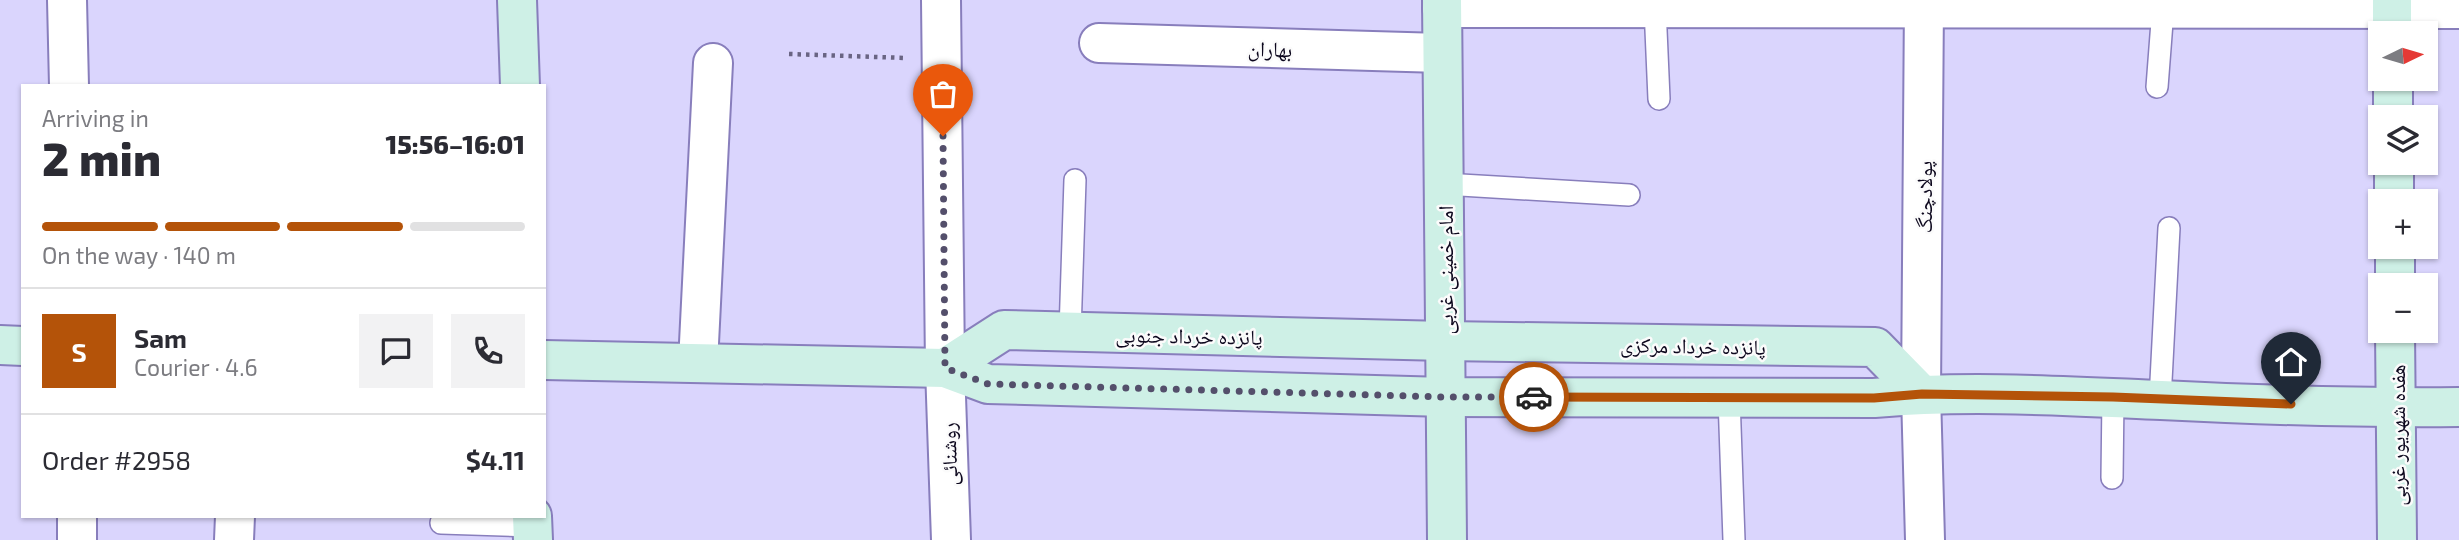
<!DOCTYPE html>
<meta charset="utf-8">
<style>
body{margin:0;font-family:"Exo 2","Noto Naskh Arabic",sans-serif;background:#f2f2f3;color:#2b2b33;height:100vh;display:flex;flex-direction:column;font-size:26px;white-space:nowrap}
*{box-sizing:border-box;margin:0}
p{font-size:23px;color:#7c7c81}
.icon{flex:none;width:38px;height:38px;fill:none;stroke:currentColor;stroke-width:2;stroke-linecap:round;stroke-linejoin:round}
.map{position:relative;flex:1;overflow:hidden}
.sheet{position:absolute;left:21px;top:84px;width:525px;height:434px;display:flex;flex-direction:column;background:#fff;border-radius:0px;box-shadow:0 2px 5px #0004}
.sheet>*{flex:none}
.needle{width:46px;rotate:85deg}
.controls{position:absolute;left:2368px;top:21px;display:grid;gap:14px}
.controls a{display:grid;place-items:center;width:70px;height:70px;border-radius:0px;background:#fff;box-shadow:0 2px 5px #0004;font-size:35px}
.pin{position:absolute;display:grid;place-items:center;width:60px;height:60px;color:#fff;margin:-72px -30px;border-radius:50% 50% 50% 0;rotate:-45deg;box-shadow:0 0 7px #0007}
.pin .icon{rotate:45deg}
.courier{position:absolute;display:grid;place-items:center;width:70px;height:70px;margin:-35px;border:5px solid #b45309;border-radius:50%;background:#fff;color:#222;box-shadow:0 2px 9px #0007}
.overview em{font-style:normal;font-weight:800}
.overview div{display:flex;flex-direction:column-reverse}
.overview{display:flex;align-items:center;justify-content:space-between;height:119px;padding:0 21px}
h1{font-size:46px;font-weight:800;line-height:52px}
.bar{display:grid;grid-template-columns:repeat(4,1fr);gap:10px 7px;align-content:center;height:84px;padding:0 21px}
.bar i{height:9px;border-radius:5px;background:#e1e1e2}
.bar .current{background:#b45309}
.bar p{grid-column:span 4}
.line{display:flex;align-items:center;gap:18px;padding:0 21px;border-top:2px solid #e1e1e2}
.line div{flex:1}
.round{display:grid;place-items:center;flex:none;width:74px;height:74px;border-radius:0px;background:#f2f2f3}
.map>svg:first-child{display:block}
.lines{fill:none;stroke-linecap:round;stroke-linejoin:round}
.lane-casing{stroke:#887ebc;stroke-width:24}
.street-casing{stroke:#887ebc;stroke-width:42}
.secondary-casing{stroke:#887ebc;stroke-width:42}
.path{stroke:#696483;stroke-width:4.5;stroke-dasharray:3.5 5;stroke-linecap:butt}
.lane{stroke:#fff;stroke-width:21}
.street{stroke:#fff;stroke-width:38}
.secondary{stroke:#cef0e6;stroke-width:38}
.done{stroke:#544f6b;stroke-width:7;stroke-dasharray:0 12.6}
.route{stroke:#b45309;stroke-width:9}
.labels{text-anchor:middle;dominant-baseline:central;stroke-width:5;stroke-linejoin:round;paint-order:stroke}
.street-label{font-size:21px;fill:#0c071d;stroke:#fbfbfb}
</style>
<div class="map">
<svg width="2459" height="540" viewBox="0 0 2459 540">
<rect width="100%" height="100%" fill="#dad5fd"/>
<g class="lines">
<defs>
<g id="lane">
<polyline points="1655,7 1659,99"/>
<polyline points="2157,87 2163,9"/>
<polyline points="1444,184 1629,195"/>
<polyline points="1070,332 1075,180"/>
<polyline points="1729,398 1734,540"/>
<polyline points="2160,400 2169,228"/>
<polyline points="2112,478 2113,397"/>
<polyline points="441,523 533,526"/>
</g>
<g id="street">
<polyline points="67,0 69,86"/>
<polyline points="941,0 945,368 951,540"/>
<polyline points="1924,0 1921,394 1925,540"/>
<polyline points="1442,8 2459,9"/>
<polyline points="1099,43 1441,53"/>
<polyline points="698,363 713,63"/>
<polyline points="77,516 77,540"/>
<polyline points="234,540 235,516"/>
</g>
<g id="secondary">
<polyline points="517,0 520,86"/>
<polyline points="1442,0 1447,540"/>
<polyline points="2392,0 2392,33"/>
<polyline points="2393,79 2393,117"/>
<polyline points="2394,163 2394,201"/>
<polyline points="2395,247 2395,285"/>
<polyline points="2395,331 2397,540"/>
<polyline points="0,345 23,346"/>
<path d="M544,360L945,368L988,384L1445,397L1874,398C1969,390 2066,396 2161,400C2260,405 2360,408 2459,407"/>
<polyline points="945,368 1004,330 1445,341 1875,347 1921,394"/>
<polyline points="532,516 533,540"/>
</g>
</defs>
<!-- lane casing -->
<use href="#lane" class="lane-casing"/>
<!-- street casing -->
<use href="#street" class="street-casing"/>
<!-- secondary casing -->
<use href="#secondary" class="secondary-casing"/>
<!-- path -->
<polyline class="path" points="789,54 906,58"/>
<!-- lane -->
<use href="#lane" class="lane"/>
<!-- street -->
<use href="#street" class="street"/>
<!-- secondary -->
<use href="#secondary" class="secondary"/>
</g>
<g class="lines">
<!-- done -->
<polyline class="done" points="943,136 945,368 988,384 1445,397 1534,397"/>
<!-- route -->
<polyline class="route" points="1534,397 1874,398 1922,394 2113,397 2291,404"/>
</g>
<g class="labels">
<!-- street labels -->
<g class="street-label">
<text transform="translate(1270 48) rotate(2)">بهاران</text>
<text transform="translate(1923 197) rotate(-90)">پولادچنگ</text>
<text transform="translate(1444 270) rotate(-90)">امام خمینی غربی</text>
<text transform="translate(1189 335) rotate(1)">پانزده خرداد جنوبی</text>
<text transform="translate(1693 345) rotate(1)">پانزده خرداد مرکزی</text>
<text transform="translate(2396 435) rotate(-90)">هفده شهریور غربی</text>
<text transform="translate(948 454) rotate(-92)">روشنائی</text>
</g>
</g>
</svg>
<div class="controls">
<a><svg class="needle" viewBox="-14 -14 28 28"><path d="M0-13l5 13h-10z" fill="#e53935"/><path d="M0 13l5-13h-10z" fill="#7c7c81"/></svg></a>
<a><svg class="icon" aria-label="layers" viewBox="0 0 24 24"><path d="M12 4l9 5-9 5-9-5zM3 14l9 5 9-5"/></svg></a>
<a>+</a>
<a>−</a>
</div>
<div class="pin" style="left:943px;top:136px;background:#ea580c"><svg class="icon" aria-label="bag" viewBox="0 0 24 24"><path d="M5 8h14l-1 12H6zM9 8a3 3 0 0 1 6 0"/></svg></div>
<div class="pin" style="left:2291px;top:404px;background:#1f2937"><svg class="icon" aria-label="home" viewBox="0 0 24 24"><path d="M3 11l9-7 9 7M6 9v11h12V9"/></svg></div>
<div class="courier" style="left:1534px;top:397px"><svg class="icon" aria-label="car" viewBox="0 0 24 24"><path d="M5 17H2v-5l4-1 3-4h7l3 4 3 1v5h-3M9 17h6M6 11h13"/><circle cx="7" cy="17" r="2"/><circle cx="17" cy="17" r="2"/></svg></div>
<section class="sheet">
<div class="overview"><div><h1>2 min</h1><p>Arriving in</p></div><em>15:56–16:01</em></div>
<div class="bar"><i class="current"></i><i class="current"></i><i class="current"></i><i></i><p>On the way · 140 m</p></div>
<div class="line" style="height:126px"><b class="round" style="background:#b45309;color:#fff">S</b><div><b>Sam</b><p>Courier · 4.6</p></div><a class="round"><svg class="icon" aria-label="chat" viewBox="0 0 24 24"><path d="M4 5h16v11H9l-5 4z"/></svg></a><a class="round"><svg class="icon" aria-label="phone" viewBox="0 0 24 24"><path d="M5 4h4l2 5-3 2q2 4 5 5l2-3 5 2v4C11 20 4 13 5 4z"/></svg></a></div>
<div class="line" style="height:91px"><div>Order #2958</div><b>$4.11</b></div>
</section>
</div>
